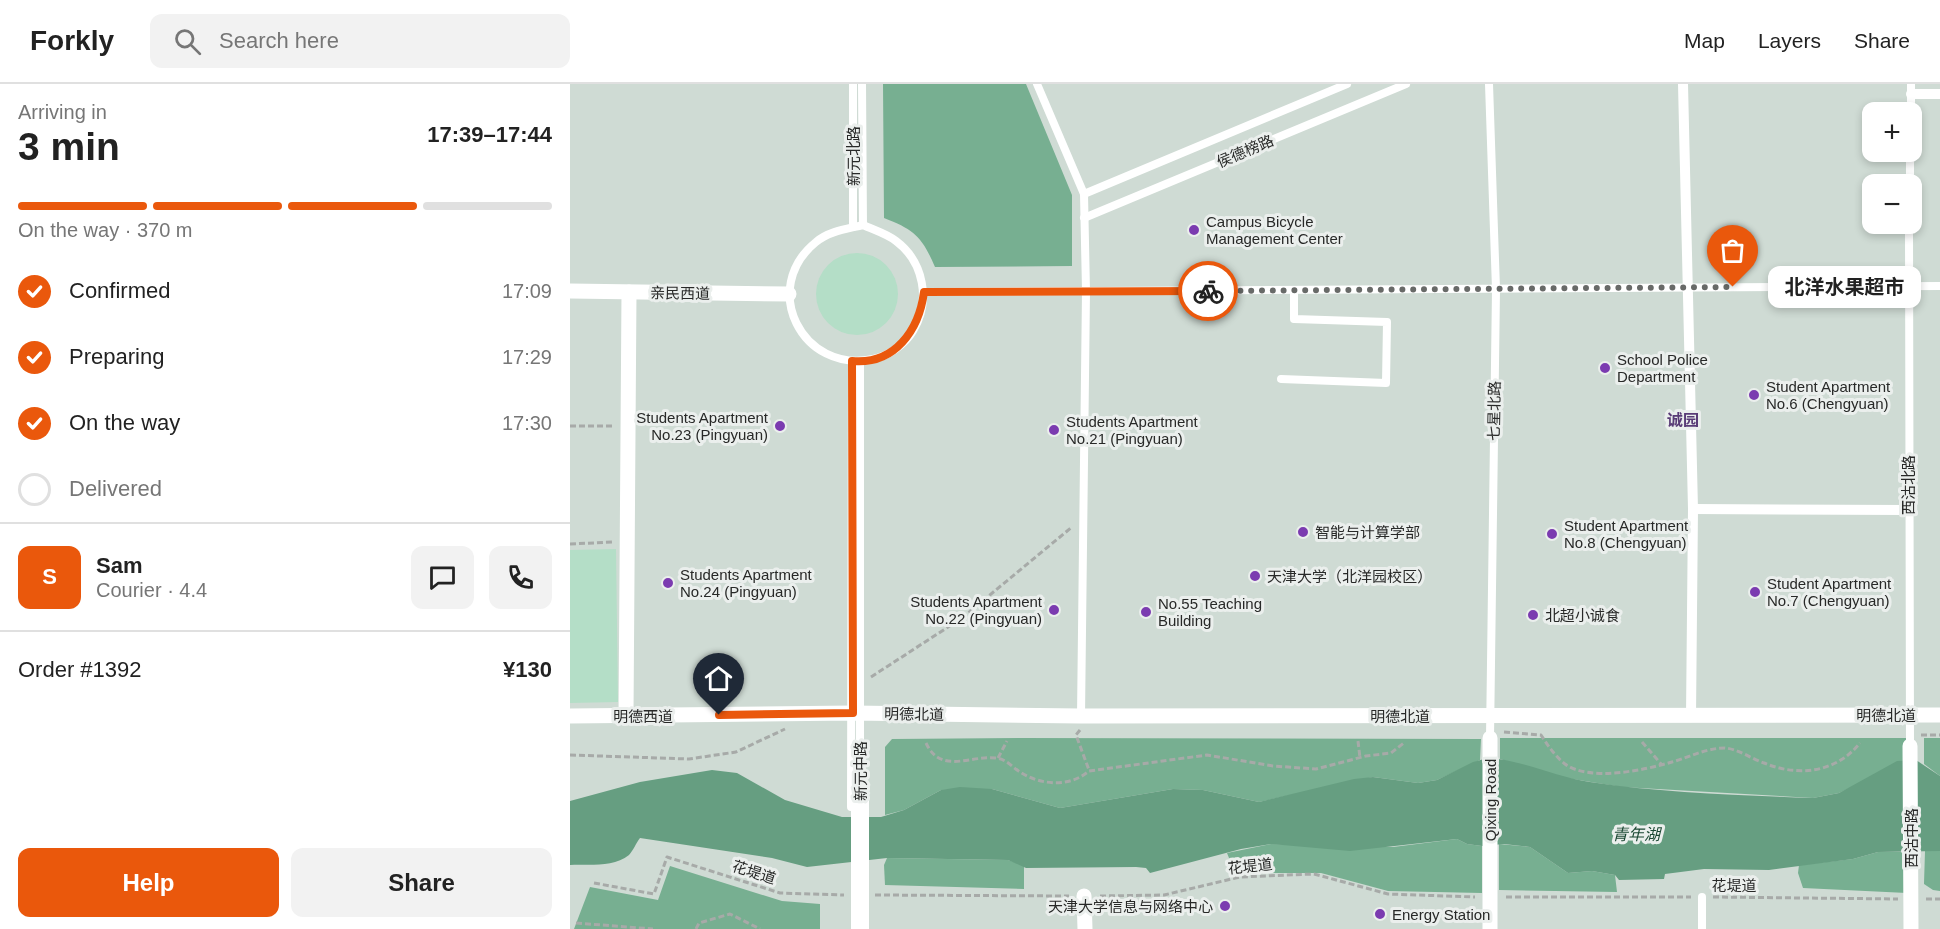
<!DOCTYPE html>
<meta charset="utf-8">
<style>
body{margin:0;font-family:Arial,"Noto Sans SC",sans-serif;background:#f2f2f2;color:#222;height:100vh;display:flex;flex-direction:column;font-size:22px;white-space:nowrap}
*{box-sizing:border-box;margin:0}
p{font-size:20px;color:#767676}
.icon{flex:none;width:33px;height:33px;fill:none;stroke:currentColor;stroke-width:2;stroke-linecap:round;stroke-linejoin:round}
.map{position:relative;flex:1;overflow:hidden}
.side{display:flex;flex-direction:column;background:#fff;width:570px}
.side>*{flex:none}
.tools{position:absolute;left:1292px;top:18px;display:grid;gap:12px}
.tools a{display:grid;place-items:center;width:60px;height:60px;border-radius:12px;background:#fff;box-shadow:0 3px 9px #0003;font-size:30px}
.pin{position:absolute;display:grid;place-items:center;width:51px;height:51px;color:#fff;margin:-62px -26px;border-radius:50% 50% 50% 0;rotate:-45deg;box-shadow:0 0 6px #0007}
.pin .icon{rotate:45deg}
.courier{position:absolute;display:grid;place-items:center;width:60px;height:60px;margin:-30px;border:4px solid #ea580c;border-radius:50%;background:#fff;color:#222;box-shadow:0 2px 8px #0007}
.bubble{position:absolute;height:42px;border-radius:12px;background:#fff;box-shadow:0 3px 9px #0003;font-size:20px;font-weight:700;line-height:42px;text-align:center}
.head em{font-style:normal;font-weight:700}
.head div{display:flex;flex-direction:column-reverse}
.head{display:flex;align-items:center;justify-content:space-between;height:102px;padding:0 18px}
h1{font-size:39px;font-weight:700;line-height:45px}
.bar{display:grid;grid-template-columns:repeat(4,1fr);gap:9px 6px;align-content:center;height:72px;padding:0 18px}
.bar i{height:8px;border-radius:4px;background:#e0e0e0}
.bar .current{background:#ea580c}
.bar p{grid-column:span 4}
.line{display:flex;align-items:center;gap:15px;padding:0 18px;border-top:2px solid #e0e0e0}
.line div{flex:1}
.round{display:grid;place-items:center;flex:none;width:63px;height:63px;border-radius:12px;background:#f2f2f2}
ol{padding:0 18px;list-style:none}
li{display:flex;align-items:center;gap:18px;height:66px}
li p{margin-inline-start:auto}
li .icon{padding:6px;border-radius:50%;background:#ea580c;color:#fff;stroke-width:4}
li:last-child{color:#767676}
li i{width:33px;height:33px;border:3px solid #e0e0e0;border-radius:50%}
.action{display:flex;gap:12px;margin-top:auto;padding:12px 18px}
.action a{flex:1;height:69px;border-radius:12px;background:#ea580c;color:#fff;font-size:24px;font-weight:700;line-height:69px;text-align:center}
.action a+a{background:#f2f2f2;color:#222}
header{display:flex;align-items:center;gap:36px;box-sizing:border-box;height:84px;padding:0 30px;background:#fff;border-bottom:2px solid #e0e0e0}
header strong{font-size:28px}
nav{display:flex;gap:33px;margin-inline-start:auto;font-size:21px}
.search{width:420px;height:54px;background:#f2f2f2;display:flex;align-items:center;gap:15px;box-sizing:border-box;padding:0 21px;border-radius:12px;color:#767676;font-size:22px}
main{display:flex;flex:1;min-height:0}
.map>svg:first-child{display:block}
.built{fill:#cfdbd4;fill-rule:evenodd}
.green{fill:#b4dec7}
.forest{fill:#77af91}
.water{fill:#669e81}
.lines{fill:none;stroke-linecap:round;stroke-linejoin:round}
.path{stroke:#a7aaa8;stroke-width:3;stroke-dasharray:6 3;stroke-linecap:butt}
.service{stroke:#fff;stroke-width:8}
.pedestrian{stroke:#fff;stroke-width:10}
.minor{stroke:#fff;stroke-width:15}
.tertiary{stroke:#fff;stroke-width:18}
.done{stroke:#686a68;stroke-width:6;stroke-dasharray:0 10.8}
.route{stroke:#ea580c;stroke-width:8}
.poi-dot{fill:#7b3bb0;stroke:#ebefed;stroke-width:2}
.labels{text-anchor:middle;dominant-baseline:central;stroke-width:6;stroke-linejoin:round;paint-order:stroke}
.street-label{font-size:15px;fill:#282928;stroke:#ebefed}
.poi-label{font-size:15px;fill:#282928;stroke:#ebefed;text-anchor:start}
.neighbourhood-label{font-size:16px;font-weight:bold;fill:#5a3c77;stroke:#ebefed}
.water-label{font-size:16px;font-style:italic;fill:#1a4732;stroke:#ebefed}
</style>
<header>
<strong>Forkly</strong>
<div class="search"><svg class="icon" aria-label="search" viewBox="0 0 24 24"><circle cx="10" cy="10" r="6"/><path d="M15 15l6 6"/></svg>Search here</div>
<nav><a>Map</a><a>Layers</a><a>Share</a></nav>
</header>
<main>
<section class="side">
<div class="head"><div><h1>3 min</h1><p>Arriving in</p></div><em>17:39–17:44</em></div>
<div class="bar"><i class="current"></i><i class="current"></i><i class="current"></i><i></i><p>On the way · 370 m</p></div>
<ol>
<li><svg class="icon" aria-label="check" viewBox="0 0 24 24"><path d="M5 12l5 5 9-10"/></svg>Confirmed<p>17:09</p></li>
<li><svg class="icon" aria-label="check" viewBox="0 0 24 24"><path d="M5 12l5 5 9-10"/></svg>Preparing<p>17:29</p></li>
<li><svg class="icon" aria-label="check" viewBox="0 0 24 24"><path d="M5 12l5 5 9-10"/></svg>On the way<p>17:30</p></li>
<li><i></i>Delivered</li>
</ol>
<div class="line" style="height:108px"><b class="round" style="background:#ea580c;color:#fff">S</b><div><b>Sam</b><p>Courier · 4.4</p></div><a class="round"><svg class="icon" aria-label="chat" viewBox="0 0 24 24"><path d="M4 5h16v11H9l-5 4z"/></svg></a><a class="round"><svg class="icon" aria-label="phone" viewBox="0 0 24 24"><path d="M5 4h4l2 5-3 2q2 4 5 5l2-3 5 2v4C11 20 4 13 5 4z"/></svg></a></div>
<div class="line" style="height:78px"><div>Order #1392</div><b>¥130</b></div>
<div class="action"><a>Help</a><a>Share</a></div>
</section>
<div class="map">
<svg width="1370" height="845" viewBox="0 0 1370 845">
<rect width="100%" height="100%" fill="#dee2e0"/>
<!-- built -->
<path class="built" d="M0,0H1370V845H0ZM1302,28H1341V68H1302ZM1302,100H1341V140H1302Z"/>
<!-- green -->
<g class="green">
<circle cx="287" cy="210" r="41"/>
<polygon points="46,465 48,618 0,619 0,466"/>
</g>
<!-- forest -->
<g class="forest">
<path d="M313,0H456L502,111V182L365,183C352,153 345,146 314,134Z"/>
<polygon points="448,654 911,655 910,676 867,696 848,699 803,693 689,718 633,706 603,705 490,724 422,705 371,706 334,726 315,731 315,663 322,655"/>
<polygon points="930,654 1336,654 1336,677 1269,709 1243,714 1052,703 990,693 930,675"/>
<polygon points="1354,654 1370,654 1370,692 1354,680"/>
<polygon points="887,755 897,760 912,762 912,809 818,807 751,789 665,789 657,769 701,760 823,763"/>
<polygon points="929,760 960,763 998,789 1022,787 1045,791 1047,808 929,806"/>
<polygon points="1355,767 1370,767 1370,807 1363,806 1354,800"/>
<polygon points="1308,768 1338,768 1337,809 1233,804 1228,789 1229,781 1283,775"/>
<polygon points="317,774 438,776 454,781 454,805 315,801 314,781"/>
<polygon points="100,782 212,817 250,820 250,845 4,845 20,803 88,816"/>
</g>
<!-- water -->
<path class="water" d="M918,674C953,676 985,693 1020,698C1093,709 1168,711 1243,714L1269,709L1327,677L1346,676L1370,692V767L1308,768L1283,775L1199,786L1134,785L1095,790L1094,795L1049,796L1045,791L1022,787L998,789L960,763L934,760L912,762L897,760L887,755L780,767L701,760L671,765L580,789L576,784L566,783L456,784L438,776L317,774L237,783L202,774L70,754C66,759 63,767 59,771C43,784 19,780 0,781V717L70,698L142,686L167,689L215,716L272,733H311L334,726L371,706L390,703L422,705L490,724L603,705L633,706L689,718L784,695L803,693L848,699L867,696L903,678Z"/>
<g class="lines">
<!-- path -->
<g class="path">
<polyline points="0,342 43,342"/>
<polyline points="0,460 43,458"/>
<polyline points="301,593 392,534 502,443"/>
<polyline points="510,646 506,651 519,686"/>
<path d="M934,648L971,651C978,662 985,672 995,680C1019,698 1075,686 1102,678C1120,673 1136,664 1155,664C1168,665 1182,675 1194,679C1228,693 1266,689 1290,659"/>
<polyline points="1351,651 1370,651"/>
<polyline points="788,657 790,674"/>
<polyline points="1072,658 1092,681"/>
<path d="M356,659C371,691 400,671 426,674C436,675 442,683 450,688C470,701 499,704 519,687L637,671L703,682L746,685L796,672L821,669L835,658"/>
<polyline points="0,671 119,675 166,668 215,645"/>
<polyline points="428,674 437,657"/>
<polyline points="24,799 84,810 97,773 210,809 274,811"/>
<polyline points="305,811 499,812"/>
<polyline points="530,812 594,811 670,793 744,790 818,810 905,813"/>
<polyline points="936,813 1121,813"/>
<polyline points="1143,813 1328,815"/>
<polyline points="1356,815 1370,815"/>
<polyline points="6,839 83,845"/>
<polyline points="126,845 129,839 160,830 190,845"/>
</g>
<!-- service -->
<g class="service">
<polyline points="283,0 283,143"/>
<polyline points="292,0 293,141"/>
<polyline points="467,0 514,110 516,207 511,632"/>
<polyline points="919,0 926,205 920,654"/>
<polyline points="1341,28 1341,0"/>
<polyline points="1340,100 1340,68"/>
<polyline points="514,110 777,0"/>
<polyline points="514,134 836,0"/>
<polyline points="1339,140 1340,662"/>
<path d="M293,141C304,146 317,150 326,157C354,178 361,217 343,247C335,261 318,272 303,275C232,290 189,204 246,158C259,147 277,145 293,141Z"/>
<polyline points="354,208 1370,202"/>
<polyline points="711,295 816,299 817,238 724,235 724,206"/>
<polyline points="290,717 290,278"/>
<polyline points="281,723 282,277"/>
<polyline points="1132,845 1132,813"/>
</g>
<!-- pedestrian -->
<g class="pedestrian">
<polyline points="1113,0 1123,425 1121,632"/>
<polyline points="1341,10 1370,10"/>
<polyline points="1123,425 1338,426"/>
</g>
<!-- minor -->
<g class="minor">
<polyline points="0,207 219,210"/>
<polyline points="0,632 283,629 511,632 1370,631"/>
<polyline points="56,632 59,208"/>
<polyline points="920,654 920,845"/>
<polyline points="1340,662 1341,845"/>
<polyline points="514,812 515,845"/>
</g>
<!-- tertiary -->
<polyline class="tertiary" points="290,845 290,717"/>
</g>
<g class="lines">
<!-- done -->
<polyline class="done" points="638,207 1163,203"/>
<!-- route -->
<path class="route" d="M149,631L283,629L282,277C325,281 349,246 354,208L638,207"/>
</g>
<!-- markers -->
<g class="poi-dot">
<circle cx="624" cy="146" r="6"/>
<circle cx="1035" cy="284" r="6"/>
<circle cx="1184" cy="311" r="6"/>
<circle cx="210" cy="342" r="6"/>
<circle cx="484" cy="346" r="6"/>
<circle cx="733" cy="448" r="6"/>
<circle cx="982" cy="450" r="6"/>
<circle cx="685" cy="492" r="6"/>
<circle cx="98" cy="499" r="6"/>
<circle cx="1185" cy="508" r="6"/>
<circle cx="484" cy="526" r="6"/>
<circle cx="576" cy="528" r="6"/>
<circle cx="963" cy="531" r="6"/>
<circle cx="655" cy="822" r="6"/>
<circle cx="810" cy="830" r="6"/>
</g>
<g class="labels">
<!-- street labels -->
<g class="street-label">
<text transform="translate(675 67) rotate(-23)">侯德榜路</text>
<text transform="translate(283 72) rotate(-90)">新元北路</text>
<text transform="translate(110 209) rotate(1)">亲民西道</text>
<text transform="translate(924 327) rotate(-89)">七星北路</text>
<text transform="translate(1338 401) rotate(-90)">西沽北路</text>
<text transform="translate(344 630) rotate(1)">明德北道</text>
<text x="1316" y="631">明德北道</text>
<text x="73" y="632">明德西道</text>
<text x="830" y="632">明德北道</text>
<text transform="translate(290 687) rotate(-90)">新元中路</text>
<text transform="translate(920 716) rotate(-90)">Qixing Road</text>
<text transform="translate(1341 754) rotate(-90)">西沽中路</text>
<text transform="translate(680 782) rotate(-6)">花堤道</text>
<text transform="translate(184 788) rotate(18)">花堤道</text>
<text x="1164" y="801">花堤道</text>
</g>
<!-- poi labels -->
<g class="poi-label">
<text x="636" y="137">Campus Bicycle<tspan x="636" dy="17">Management Center</tspan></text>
<text x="1047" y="275">School Police<tspan x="1047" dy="17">Department</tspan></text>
<text x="1196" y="302">Student Apartment<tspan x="1196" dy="17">No.6 (Chengyuan)</tspan></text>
<text x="198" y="333" text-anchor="end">Students Apartment<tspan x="198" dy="17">No.23 (Pingyuan)</tspan></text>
<text x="496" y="337">Students Apartment<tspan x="496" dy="17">No.21 (Pingyuan)</tspan></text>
<text x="994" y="441">Student Apartment<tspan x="994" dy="17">No.8 (Chengyuan)</tspan></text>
<text x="745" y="448">智能与计算学部</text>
<text x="110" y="490">Students Apartment<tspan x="110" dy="17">No.24 (Pingyuan)</tspan></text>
<text x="697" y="492">天津大学（北洋园校区）</text>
<text x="1197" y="499">Student Apartment<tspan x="1197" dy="17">No.7 (Chengyuan)</tspan></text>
<text x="472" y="517" text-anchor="end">Students Apartment<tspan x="472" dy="17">No.22 (Pingyuan)</tspan></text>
<text x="588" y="519">No.55 Teaching<tspan x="588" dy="17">Building</tspan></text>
<text x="975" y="531">北超小诚食</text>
<text x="643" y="822" text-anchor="end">天津大学信息与网络中心</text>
<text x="822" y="830">Energy Station</text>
</g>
<!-- neighbourhood labels -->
<g class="neighbourhood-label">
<text x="1113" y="336">诚园</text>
</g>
<!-- water labels -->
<g class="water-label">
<text x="1066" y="750">青年湖</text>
</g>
</g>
</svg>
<div class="tools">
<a>+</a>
<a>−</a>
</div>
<div class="pin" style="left:1163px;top:203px;background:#ea580c"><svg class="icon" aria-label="bag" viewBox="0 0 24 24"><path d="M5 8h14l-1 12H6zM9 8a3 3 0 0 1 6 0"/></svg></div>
<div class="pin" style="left:149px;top:631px;background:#1f2937"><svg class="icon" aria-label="home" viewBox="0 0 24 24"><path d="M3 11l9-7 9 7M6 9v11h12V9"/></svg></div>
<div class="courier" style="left:638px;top:207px"><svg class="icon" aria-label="bike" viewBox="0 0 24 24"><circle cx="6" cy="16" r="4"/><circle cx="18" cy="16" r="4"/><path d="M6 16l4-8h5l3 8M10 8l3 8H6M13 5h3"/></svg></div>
<div class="bubble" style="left:1198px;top:182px;width:153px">北洋水果超市</div>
</div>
</main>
